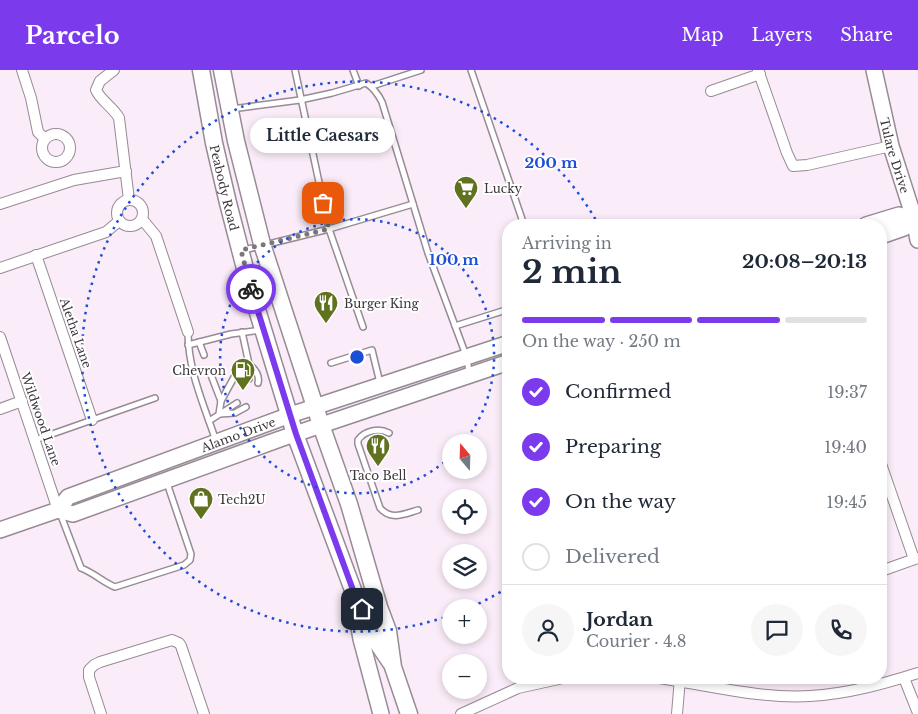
<!DOCTYPE html>
<meta charset="utf-8">
<style>
body{margin:0;font-family:"Libre Baskerville",serif;background:#f6f6f7;color:#1f2937;height:100vh;display:flex;flex-direction:column;font-size:19px;white-space:nowrap}
*{box-sizing:border-box;margin:0}
p{font-size:16px;color:#747a83}
.icon{flex:none;width:28px;height:28px;fill:none;stroke:currentColor;stroke-width:2;stroke-linecap:round;stroke-linejoin:round}
.map{position:relative;flex:1;overflow:hidden}
.drawer{position:absolute;left:502px;top:149px;width:385px;height:465px;display:flex;flex-direction:column;background:#fff;border-radius:20px;box-shadow:0 2px 8px #0003}
.drawer>*{flex:none}
.needle{width:32px;rotate:341deg}
.tools{position:absolute;left:442px;top:364px;display:grid;gap:10px}
.tools a{display:grid;place-items:center;width:45px;height:45px;border-radius:50%;background:#fff;box-shadow:0 2px 8px #0003;font-size:25px}
.pin{position:absolute;display:grid;place-items:center;width:42px;height:42px;color:#fff;margin:-21px;border-radius:10px;box-shadow:0 2px 8px #0006}
.courier{position:absolute;display:grid;place-items:center;width:50px;height:50px;margin:-25px;border:4px solid #7c3aed;border-radius:50%;background:#fff;color:#222;box-shadow:0 1px 6px #0007}
.bubble{position:absolute;height:35px;border-radius:18px;background:#fff;box-shadow:0 2px 8px #0003;font-size:16px;font-weight:700;line-height:35px;text-align:center}
.summary em{font-style:normal;font-weight:700}
.summary div{display:flex;flex-direction:column-reverse}
.summary{display:flex;align-items:center;justify-content:space-between;height:85px;padding:0 20px}
h1{font-size:32px;font-weight:700;line-height:38px}
.bar{display:grid;grid-template-columns:repeat(4,1fr);gap:8px 5px;align-content:center;height:60px;padding:0 20px}
.bar i{height:6px;border-radius:4px;background:#e0e1e3}
.bar .on{background:#7c3aed}
.bar p{grid-column:span 4}
.line{display:flex;align-items:center;gap:12px;padding:0 20px;border-top:1px solid #e0e1e3}
.line div{flex:1}
.round{display:grid;place-items:center;flex:none;width:52px;height:52px;border-radius:26px;background:#f6f6f7}
ol{padding:0 20px;list-style:none}
li{display:flex;align-items:center;gap:15px;height:55px}
li p{margin-inline-start:auto}
li .icon{padding:5px;border-radius:50%;background:#7c3aed;color:#fff;stroke-width:4}
li:last-child{color:#747a83}
li i{width:28px;height:28px;border:2px solid #e0e1e3;border-radius:50%}
header{display:flex;align-items:center;gap:30px;box-sizing:border-box;height:70px;padding:0 25px;background:#7c3aed;color:#fff}
header strong{font-size:24px}
nav{display:flex;gap:28px;margin-inline-start:auto;font-size:18px}
.map>svg:first-child{display:block}
.lines{fill:none;stroke-linecap:round;stroke-linejoin:round}
.lane-casing{stroke:#978b95;stroke-width:8}
.street-casing{stroke:#978b95;stroke-width:12}
.secondary-casing{stroke:#978b95;stroke-width:18}
.primary-casing{stroke:#978b95;stroke-width:19}
.lane{stroke:#fff;stroke-width:5}
.street{stroke:#fff;stroke-width:10}
.secondary{stroke:#fff;stroke-width:15}
.primary{stroke:#fff;stroke-width:16}
.done{stroke:#7e767d;stroke-width:5;stroke-dasharray:0 9}
.route{stroke:#7c3aed;stroke-width:6}
.ring{fill:none;stroke:#1d4ed8;stroke-width:2.5;stroke-dasharray:2.5 5}
.labels{text-anchor:middle;dominant-baseline:central;stroke-width:4;stroke-linejoin:round;paint-order:stroke}
.street-label{font-size:12px;fill:#3c373b;stroke:#fff}
.poi-label{font-size:12px;fill:#3c373b;stroke:#fff;text-anchor:start}
.centre{fill:#1d4ed8;stroke:#fff;stroke-width:2.5}
.ring-label{font-size:15px;text-anchor:middle;font-weight:bold;fill:#1d4ed8;stroke:#fff;stroke-width:4;stroke-linejoin:round;paint-order:stroke}
</style>
<header>
<strong>Parcelo</strong>
<nav><a>Map</a><a>Layers</a><a>Share</a></nav>
</header>
<div class="map">
<svg width="918" height="644" viewBox="0 0 918 644">
<rect width="100%" height="100%" fill="#faecf8"/>
<g class="lines">
<defs>
<g id="lane">
<polyline points="295,0 329,159 363,257"/>
<polyline points="353,0 359,16"/>
<polyline points="471,0 524,155"/>
<polyline points="372,16 421,0"/>
<path d="M232,39L300,30L332,23L366,13C374,18 378,24 382,32L428,183L467,288L469,302"/>
<polyline points="244,180 329,159 413,134"/>
<polyline points="455,256 509,239"/>
<path d="M188,262C188,301 204,335 216,371"/>
<polyline points="242,262 249,294 249,309"/>
<polyline points="199,272 204,285"/>
<polyline points="188,275 231,264 261,260"/>
<polyline points="331,293 372,280 380,313"/>
<polyline points="211,305 221,331"/>
<path d="M246,337L235,343L219,344L221,331L238,300L249,294C255,299 260,305 258,313"/>
<polyline points="209,351 237,333"/>
<path d="M389,363C379,358 365,360 358,370V374L380,438C391,451 404,444 418,440"/>
<polyline points="35,370 155,328"/>
<path d="M60,443L81,498C94,503 103,512 115,517L184,495L190,490L191,484L167,413"/>
</g>
<g id="street">
<polyline points="22,0 31,28 38,62 45,69"/>
<path d="M114,0L100,11L96,20C101,31 113,37 119,48L129,130"/>
<polyline points="758,0 787,83 793,96 807,95 891,76"/>
<polyline points="711,21 760,4"/>
<circle cx="56" cy="78" r="14"/>
<circle cx="130" cy="143" r="13"/>
<polyline points="0,134 74,110 126,101"/>
<polyline points="142,149 156,166 188,262"/>
<polyline points="36,185 92,350"/>
<polyline points="0,198 106,162 119,151"/>
<polyline points="0,267 58,440"/>
<polyline points="0,339 22,331"/>
<polyline points="881,394 914,489"/>
<polyline points="881,501 918,488"/>
<path d="M659,608C708,615 760,629 810,626C847,624 883,614 918,603"/>
<polyline points="904,608 918,643"/>
<polyline points="101,644 89,607 89,600 94,595 100,592 172,570 179,573 181,576 204,644"/>
<polyline points="461,644 518,618 563,608"/>
<polyline points="677,644 680,608"/>
</g>
<g id="secondary">
<path id="s1" d="M874,0L891,76L914,148L918,170"/>
<polyline points="866,155 899,145 914,148"/>
<polyline points="881,166 904,158 914,148 918,147"/>
<polyline points="58,440 73,444 280,369 509,292"/>
<path id="s2" d="M0,460L58,440L68,427L290,345L509,273"/>
<polyline points="355,534 361,569 381,644"/>
</g>
<g id="primary">
<path id="s3" d="M201,0L214,73L228,133L248,210L295,364L353,520L372,565L391,593"/>
<polyline points="222,0 236,71 262,174 321,355 349,434 379,537 388,561 393,597 409,644"/>
</g>
</defs>
<!-- lane casing -->
<use href="#lane" class="lane-casing"/>
<!-- street casing -->
<use href="#street" class="street-casing"/>
<!-- secondary casing -->
<use href="#secondary" class="secondary-casing"/>
<!-- primary casing -->
<use href="#primary" class="primary-casing"/>
<!-- lane -->
<use href="#lane" class="lane"/>
<!-- street -->
<use href="#street" class="street"/>
<!-- secondary -->
<use href="#secondary" class="secondary"/>
<!-- primary -->
<use href="#primary" class="primary"/>
</g>
<g class="lines">
<!-- done -->
<polyline class="done" points="251,219 241,180 329,159 323,133"/>
<!-- route -->
<polyline class="route" points="251,219 296,364 353,520 362,539"/>
</g>
<!-- distance rings -->
<g class="ring">
<path d="M450 387A137 137 0 1 1 464 372"/>
<path d="M507 518A275 275 0 0 1 471 537M451 545A275 275 0 1 1 598 154"/>
</g>
<!-- icons -->
<defs>
<symbol id="supermarket-pin" viewBox="-11 -11 22 30"><path d="M0 17L-7.5 6A9.5 9.5 0 1 1 7.5 6Z" fill="#60721f" stroke="#fff"/><path d="M-6-5.5h2.5l.6 2H6L4.5 2H-2.5L-4.4-4H-6ZM-1.5 3.2a1.3 1.3 0 1 0 .1 0ZM3 3.2a1.3 1.3 0 1 0 .1 0Z" fill="#fff"/></symbol>
<symbol id="restaurant-pin" viewBox="-11 -11 22 30"><path d="M0 17L-7.5 6A9.5 9.5 0 1 1 7.5 6Z" fill="#60721f" stroke="#fff"/><path d="M-5-6h1v4h1v-4h1v4h1v-4h1v5L-1.5 .5V6h-2V.5L-5-1ZM5-6V6H3V1.5H1.5Q1.5-4 5-6Z" fill="#fff"/></symbol>
<symbol id="fuel-pin" viewBox="-11 -11 22 30"><path d="M0 17L-7.5 6A9.5 9.5 0 1 1 7.5 6Z" fill="#60721f" stroke="#fff"/><path d="M-5.5-6h7V0h2V4h1.3V-2.5L3-4.5l.8-.8L6-3V5H2.5V1h-1V6h-7ZM-4.2-4.7v3.2H.2V-4.7Z" fill="#fff"/></symbol>
<symbol id="shop-pin" viewBox="-11 -11 22 30"><path d="M0 17L-7.5 6A9.5 9.5 0 1 1 7.5 6Z" fill="#60721f" stroke="#fff"/><path d="M-5-2.5h2.3a2.7 3.5 0 0 1 5.4 0H5L5.5 6h-11ZM-1.5-2.5h3a1.5 2.3 0 0 0-3 0Z" fill="#fff"/></symbol>
</defs>
<g fill-rule="evenodd">
<use href="#supermarket-pin" x="452" y="104" width="28" height="38"/>
<use href="#restaurant-pin" x="312" y="219" width="28" height="38"/>
<use href="#fuel-pin" x="229" y="286" width="28" height="38"/>
<use href="#restaurant-pin" x="364" y="362" width="28" height="38"/>
<use href="#shop-pin" x="187" y="415" width="28" height="38"/>
</g>
<g class="labels">
<!-- street labels -->
<g class="street-label">
<text stroke="none"><textPath href="#s1" startOffset="88">Tulare Drive</textPath></text>
<text stroke="none"><textPath href="#s3" startOffset="120">Peabody Road</textPath></text>
<text transform="translate(76 263) rotate(71)">Aletha Lane</text>
<text transform="translate(41 349) rotate(71)">Wildwood Lane</text>
<text stroke="none"><textPath href="#s2" startOffset="259">Alamo Drive</textPath></text>
</g>
<!-- poi labels -->
<g class="poi-label">
<text x="484" y="118">Lucky</text>
<text x="344" y="233">Burger King</text>
<text x="226" y="300" text-anchor="end">Chevron</text>
<text x="378" y="405" text-anchor="middle">Taco Bell</text>
<text x="218" y="429">Tech2U</text>
</g>
</g>
<circle cx="357" cy="287" r="8" class="centre"/>
<g class="ring-label">
<text x="551" y="98">200 m</text>
<text x="454" y="195">100 m</text>
</g>
</svg>
<div class="tools">
<a><svg class="needle" viewBox="-14 -14 28 28"><path d="M0-13l5 13h-10z" fill="#e53935"/><path d="M0 13l5-13h-10z" fill="#747a83"/></svg></a>
<a><svg class="icon" aria-label="locate" viewBox="0 0 24 24"><circle cx="12" cy="12" r="6"/><path d="M12 2v4M12 18v4M2 12h4M18 12h4"/></svg></a>
<a><svg class="icon" aria-label="layers" viewBox="0 0 24 24"><path d="M12 4l9 5-9 5-9-5zM3 14l9 5 9-5"/></svg></a>
<a>+</a>
<a>−</a>
</div>
<div class="pin" style="left:323px;top:133px;background:#ea580c"><svg class="icon" aria-label="bag" viewBox="0 0 24 24"><path d="M5 8h14l-1 12H6zM9 8a3 3 0 0 1 6 0"/></svg></div>
<div class="pin" style="left:362px;top:539px;background:#1f2937"><svg class="icon" aria-label="home" viewBox="0 0 24 24"><path d="M3 11l9-7 9 7M6 9v11h12V9"/></svg></div>
<div class="courier" style="left:251px;top:219px"><svg class="icon" aria-label="bike" viewBox="0 0 24 24"><circle cx="6" cy="16" r="4"/><circle cx="18" cy="16" r="4"/><path d="M6 16l4-8h5l3 8M10 8l3 8H6M13 5h3"/></svg></div>
<div class="bubble" style="left:250px;top:48px;width:145px">Little Caesars</div>
<section class="drawer">
<div class="summary"><div><h1>2 min</h1><p>Arriving in</p></div><em>20:08–20:13</em></div>
<div class="bar"><i class="on"></i><i class="on"></i><i class="on"></i><i></i><p>On the way · 250 m</p></div>
<ol>
<li><svg class="icon" aria-label="check" viewBox="0 0 24 24"><path d="M5 12l5 5 9-10"/></svg>Confirmed<p>19:37</p></li>
<li><svg class="icon" aria-label="check" viewBox="0 0 24 24"><path d="M5 12l5 5 9-10"/></svg>Preparing<p>19:40</p></li>
<li><svg class="icon" aria-label="check" viewBox="0 0 24 24"><path d="M5 12l5 5 9-10"/></svg>On the way<p>19:45</p></li>
<li><i></i>Delivered</li>
</ol>
<div class="line" style="height:90px"><a class="round"><svg class="icon" aria-label="person" viewBox="0 0 24 24"><circle cx="12" cy="8" r="4"/><path d="M4 21q1-7 8-7t8 7"/></svg></a><div><b>Jordan</b><p>Courier · 4.8</p></div><a class="round"><svg class="icon" aria-label="chat" viewBox="0 0 24 24"><path d="M4 5h16v11H9l-5 4z"/></svg></a><a class="round"><svg class="icon" aria-label="phone" viewBox="0 0 24 24"><path d="M5 4h4l2 5-3 2q2 4 5 5l2-3 5 2v4C11 20 4 13 5 4z"/></svg></a></div>
</section>
</div>
